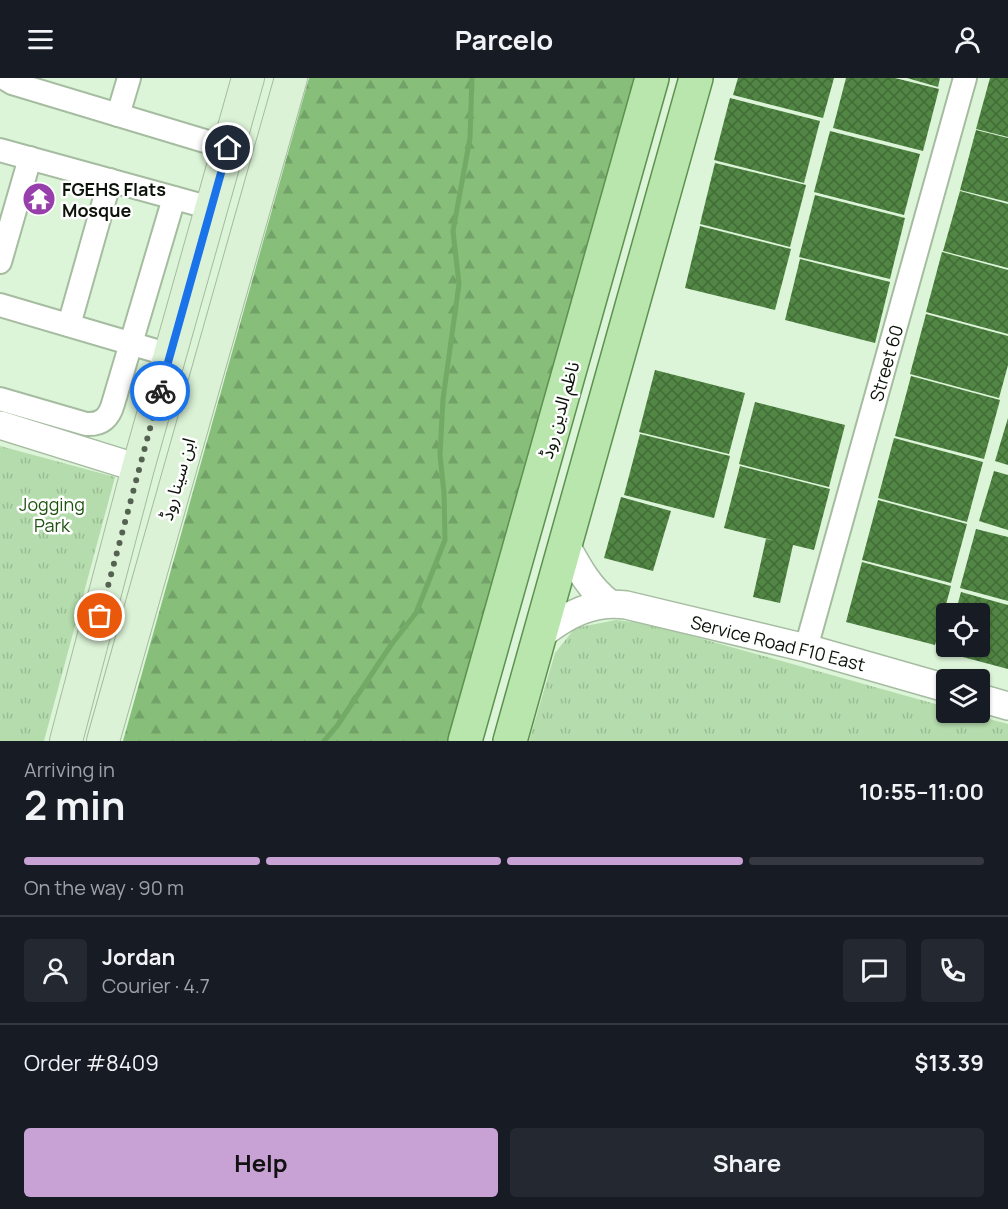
<!DOCTYPE html>
<meta charset="utf-8">
<style>
body{margin:0;font-family:Manrope,"Noto Sans Arabic",sans-serif;background:#242831;color:#f1f3f6;height:100vh;display:flex;flex-direction:column;font-size:22px;white-space:nowrap}
*{box-sizing:border-box;margin:0}
p{font-size:20px;color:#9ea1a6}
.icon{flex:none;width:33px;height:33px;fill:none;stroke:currentColor;stroke-width:2;stroke-linecap:round;stroke-linejoin:round}
.map{position:relative;height:663px;overflow:hidden}
.side{display:flex;flex-direction:column;background:#171b24;flex:1}
.side>*{flex:none}
.tools{position:absolute;left:936px;top:525px;display:grid;gap:12px}
.tools a{display:grid;place-items:center;width:54px;height:54px;border-radius:6px;background:#171b24;box-shadow:0 2px 4px #0004;font-size:30px}
.pin{position:absolute;display:grid;place-items:center;width:51px;height:51px;color:#fff;margin:-26px;border:3px solid #fff;border-radius:50%;box-shadow:0 2px 6px #0007}
.courier{position:absolute;display:grid;place-items:center;width:60px;height:60px;margin:-30px;border:4px solid #1a73e8;border-radius:50%;background:#fff;color:#222;box-shadow:0 2px 8px #0007}
.summary em{font-style:normal;font-weight:700}
.summary div{display:flex;flex-direction:column-reverse}
.summary{display:flex;align-items:center;justify-content:space-between;height:102px;padding:0 24px}
h1{font-size:39px;font-weight:700;line-height:45px}
.bar{display:grid;grid-template-columns:repeat(4,1fr);gap:9px 6px;align-content:center;height:72px;padding:0 24px}
.bar i{height:8px;border-radius:4px;background:#363941}
.bar .current{background:#c8a2d4}
.bar p{grid-column:span 4}
.line{display:flex;align-items:center;gap:15px;padding:0 24px;border-top:2px solid #363941}
.line div{flex:1}
.round{display:grid;place-items:center;flex:none;width:63px;height:63px;border-radius:6px;background:#242831}
.cta{display:flex;gap:12px;margin-top:auto;padding:12px 24px}
.cta a{flex:1;height:69px;border-radius:6px;background:#c8a2d4;color:#111;font-size:24px;font-weight:700;line-height:69px;text-align:center}
.cta a+a{background:#242831;color:#f1f3f6}
header{display:flex;justify-content:space-between;align-items:center;height:78px;padding:0 24px;background:#171b24;font-size:27px;font-weight:700}
.map>svg:first-child{display:block}
.forest{fill:url(#forest-firs)}
.park{fill:url(#park-tufts)}
.lines{fill:none;stroke-linecap:round;stroke-linejoin:round}
.stream{stroke:#73aa66;stroke-width:5}
.building{fill:url(#building-cross-hatch)}
.minor-casing{stroke:#a5bca0;stroke-width:26}
.tertiary-casing{stroke:#a5bca0;stroke-width:30}
.secondary-casing{stroke:#a5bca0;stroke-width:34}
.primary-casing{stroke:#5d9150;stroke-width:36}
.minor{stroke:#fff;stroke-width:22}
.tertiary{stroke:#fff;stroke-width:27}
.secondary{stroke:#dbf2d6;stroke-width:32}
.primary{stroke:#b8e6ad;stroke-width:33}
.done{stroke:#556252;stroke-width:6;stroke-dasharray:0 10.8}
.route{stroke:#1a73e8;stroke-width:8}
.labels{text-anchor:middle;dominant-baseline:central;stroke-width:5;stroke-linejoin:round;paint-order:stroke}
.poi-label{font-size:18px;font-weight:bold;fill:#0c140a;stroke:#fff;text-anchor:start}
.street-label{font-size:18px;fill:#0c140a;stroke:#fff}
.park-label{font-size:18px;fill:#1e530f;stroke:#fff}
</style>
<header><svg class="icon" aria-label="menu" viewBox="0 0 24 24"><path d="M4 6h16M4 12h16M4 18h16"/></svg>Parcelo<svg class="icon" aria-label="person" viewBox="0 0 24 24"><circle cx="12" cy="8" r="4"/><path d="M4 21q1-7 8-7t8 7"/></svg></header>
<div class="map">
<svg width="1008" height="663" viewBox="0 0 1008 663">
<defs>
<pattern id="forest-firs" width="22" height="20" patternUnits="userSpaceOnUse" patternTransform="scale(1.5)"><rect width="22" height="20" fill="#86be7a"/><path d="M5 1l3.5 6h-7zM16 11l3.5 6h-7z" fill="#72a268"/></pattern>
<pattern id="park-tufts" width="24" height="20" patternUnits="userSpaceOnUse" patternTransform="scale(1.5)"><rect width="24" height="20" fill="#b5dcac"/><path d="M3 7l-1-3M5 7V3M7 7l1-3M15 17l-1-3M17 17v-4M19 17l1-3" fill="none" stroke="#9abc93"/></pattern>
<pattern id="building-cross-hatch" width="8" height="8" patternUnits="userSpaceOnUse" patternTransform="scale(1.5)"><rect width="8" height="8" fill="#518644"/><path d="M0 0l8 8M0 8l8-8" fill="none" stroke="#426c37"/></pattern>
</defs>
<rect width="100%" height="100%" fill="#dcf4d7"/>
<!-- forest -->
<polygon class="forest" points="309,0 639,0 451,663 123,663"/>
<!-- park -->
<g class="park">
<polygon points="0,368 115,399 44,663 0,663"/>
<polygon points="616,542 649,546 946,629 946,634 967,635 1008,646 1008,663 529,663 555,575 575,550"/>
</g>
<g class="lines">
<!-- stream -->
<polyline class="stream" points="324,663 337,648 391,567 416,535 445,462 444,415 440,377 443,321 459,206 453,153 470,60 472,0"/>
</g>
<!-- building -->
<g class="building">
<polygon points="738,0 834,0 823,40 733,17"/>
<polygon points="846,0 895,0 939,11 923,73 833,50"/>
<polygon points="907,0 940,0 938,9"/>
<polygon points="990,0 1008,0 1008,59 976,51"/>
<polygon points="730,20 820,43 804,105 714,82"/>
<polygon points="976,52 1008,60 1008,124 960,112"/>
<polygon points="830,53 920,76 904,137 814,114"/>
<polygon points="715,85 806,107 790,169 700,146"/>
<polygon points="960,113 1008,126 1008,190 943,173"/>
<polygon points="815,117 905,140 890,201 799,179"/>
<polygon points="700,148 791,171 775,232 685,210"/>
<polygon points="942,174 1008,192 1008,256 926,234"/>
<polygon points="800,181 890,204 875,265 785,242"/>
<polygon points="926,236 1008,258 1008,287 999,320 910,296"/>
<polygon points="655,292 745,315 729,376 639,354"/>
<polygon points="911,298 1000,322 984,381 895,358"/>
<polygon points="755,324 845,347 829,409 739,386"/>
<polygon points="1008,340 1008,387 995,383"/>
<polygon points="640,356 730,378 714,440 624,417"/>
<polygon points="894,360 983,384 967,444 878,420"/>
<polygon points="740,388 830,411 814,472 793,467 780,525 753,519 766,461 776,463 724,450"/>
<polygon points="994,393 1008,397 1008,452 979,443"/>
<polygon points="621,419 671,433 653,493 604,480"/>
<polygon points="878,422 967,446 951,505 862,482"/>
<polygon points="976,451 1008,459 1008,523 960,510"/>
<polygon points="862,484 951,508 935,567 846,544"/>
<polygon points="961,514 1008,527 1008,591 944,574 946,568 980,568 980,536 955,536"/>
</g>
<g class="lines">
<defs>
<g id="minor">
<polyline points="4,0 12,5 228,70"/>
<polyline points="118,37 129,0"/>
<polyline points="0,72 211,130"/>
<polyline points="0,184 30,80"/>
<polyline points="0,227 170,277"/>
<polyline points="69,247 110,102"/>
<path d="M0,321L86,346C101,347 109,340 113,326L174,120"/>
<polyline points="806,570 965,0"/>
</g>
<g id="tertiary">
<polyline points="0,347 138,390"/>
<path d="M566,467C578,489 589,510 609,525"/>
<path d="M542,556C568,536 593,523 626,527L806,570L946,610"/>
<polyline points="980,620 1008,628"/>
</g>
<g id="secondary">
<polyline points="66,663 138,390 248,0"/>
<polyline points="103,663 291,0"/>
</g>
<g id="primary">
<polyline points="465,663 652,0"/>
<polyline points="510,663 696,0"/>
</g>
</defs>
<!-- minor casing -->
<use href="#minor" class="minor-casing"/>
<!-- tertiary casing -->
<use href="#tertiary" class="tertiary-casing"/>
<!-- secondary casing -->
<use href="#secondary" class="secondary-casing"/>
<!-- primary casing -->
<use href="#primary" class="primary-casing"/>
<!-- minor -->
<use href="#minor" class="minor"/>
<!-- tertiary -->
<use href="#tertiary" class="tertiary"/>
<!-- secondary -->
<use href="#secondary" class="secondary"/>
<!-- primary -->
<use href="#primary" class="primary"/>
</g>
<g class="lines">
<!-- done -->
<polyline class="done" points="100,538 160,313"/>
<!-- route -->
<polyline class="route" points="160,313 228,70"/>
</g>
<!-- icons -->
<defs>
<symbol id="temple-disc" viewBox="-11 -11 22 22"><circle r="9.5" fill="#973fab" stroke="#fff"/><path d="M0-6L5-2H3V0L6.5 2.5H4V6H1.5V3h-3V6H-4V2.5H-6.5L-3 0V-2H-5Z" fill="#fff"/></symbol>
</defs>
<g fill-rule="evenodd">
<use href="#temple-disc" x="20" y="102" width="38" height="38"/>
</g>
<g class="labels">
<!-- poi labels -->
<g class="poi-label">
<text x="62" y="111">FGEHS Flats<tspan x="62" dy="21">Mosque</tspan></text>
</g>
<!-- street labels -->
<g class="street-label">
<text transform="translate(886 285) rotate(-74)">Street 60</text>
<text transform="translate(559 332) rotate(-74)">ناظم الدین روڈ</text>
<text transform="translate(177 401) rotate(-74)">ابن سینا روڈ</text>
<text transform="translate(778 565) rotate(14)">Service Road F10 East</text>
</g>
<!-- park labels -->
<g class="park-label">
<text x="52" y="426">Jogging<tspan x="52" dy="21">Park</tspan></text>
</g>
</g>
</svg>
<div class="tools">
<a><svg class="icon" aria-label="locate" viewBox="0 0 24 24"><circle cx="12" cy="12" r="6"/><path d="M12 2v4M12 18v4M2 12h4M18 12h4"/></svg></a>
<a><svg class="icon" aria-label="layers" viewBox="0 0 24 24"><path d="M12 4l9 5-9 5-9-5zM3 14l9 5 9-5"/></svg></a>
</div>
<div class="pin" style="left:100px;top:538px;background:#ea580c"><svg class="icon" aria-label="bag" viewBox="0 0 24 24"><path d="M5 8h14l-1 12H6zM9 8a3 3 0 0 1 6 0"/></svg></div>
<div class="pin" style="left:228px;top:70px;background:#1f2937"><svg class="icon" aria-label="home" viewBox="0 0 24 24"><path d="M3 11l9-7 9 7M6 9v11h12V9"/></svg></div>
<div class="courier" style="left:160px;top:313px"><svg class="icon" aria-label="bike" viewBox="0 0 24 24"><circle cx="6" cy="16" r="4"/><circle cx="18" cy="16" r="4"/><path d="M6 16l4-8h5l3 8M10 8l3 8H6M13 5h3"/></svg></div>
</div>
<section class="side">
<div class="summary"><div><h1>2 min</h1><p>Arriving in</p></div><em>10:55–11:00</em></div>
<div class="bar"><i class="current"></i><i class="current"></i><i class="current"></i><i></i><p>On the way · 90 m</p></div>
<div class="line" style="height:108px"><a class="round"><svg class="icon" aria-label="person" viewBox="0 0 24 24"><circle cx="12" cy="8" r="4"/><path d="M4 21q1-7 8-7t8 7"/></svg></a><div><b>Jordan</b><p>Courier · 4.7</p></div><a class="round"><svg class="icon" aria-label="chat" viewBox="0 0 24 24"><path d="M4 5h16v11H9l-5 4z"/></svg></a><a class="round"><svg class="icon" aria-label="phone" viewBox="0 0 24 24"><path d="M5 4h4l2 5-3 2q2 4 5 5l2-3 5 2v4C11 20 4 13 5 4z"/></svg></a></div>
<div class="line" style="height:78px"><div>Order #8409</div><b>$13.39</b></div>
<div class="cta"><a>Help</a><a>Share</a></div>
</section>
